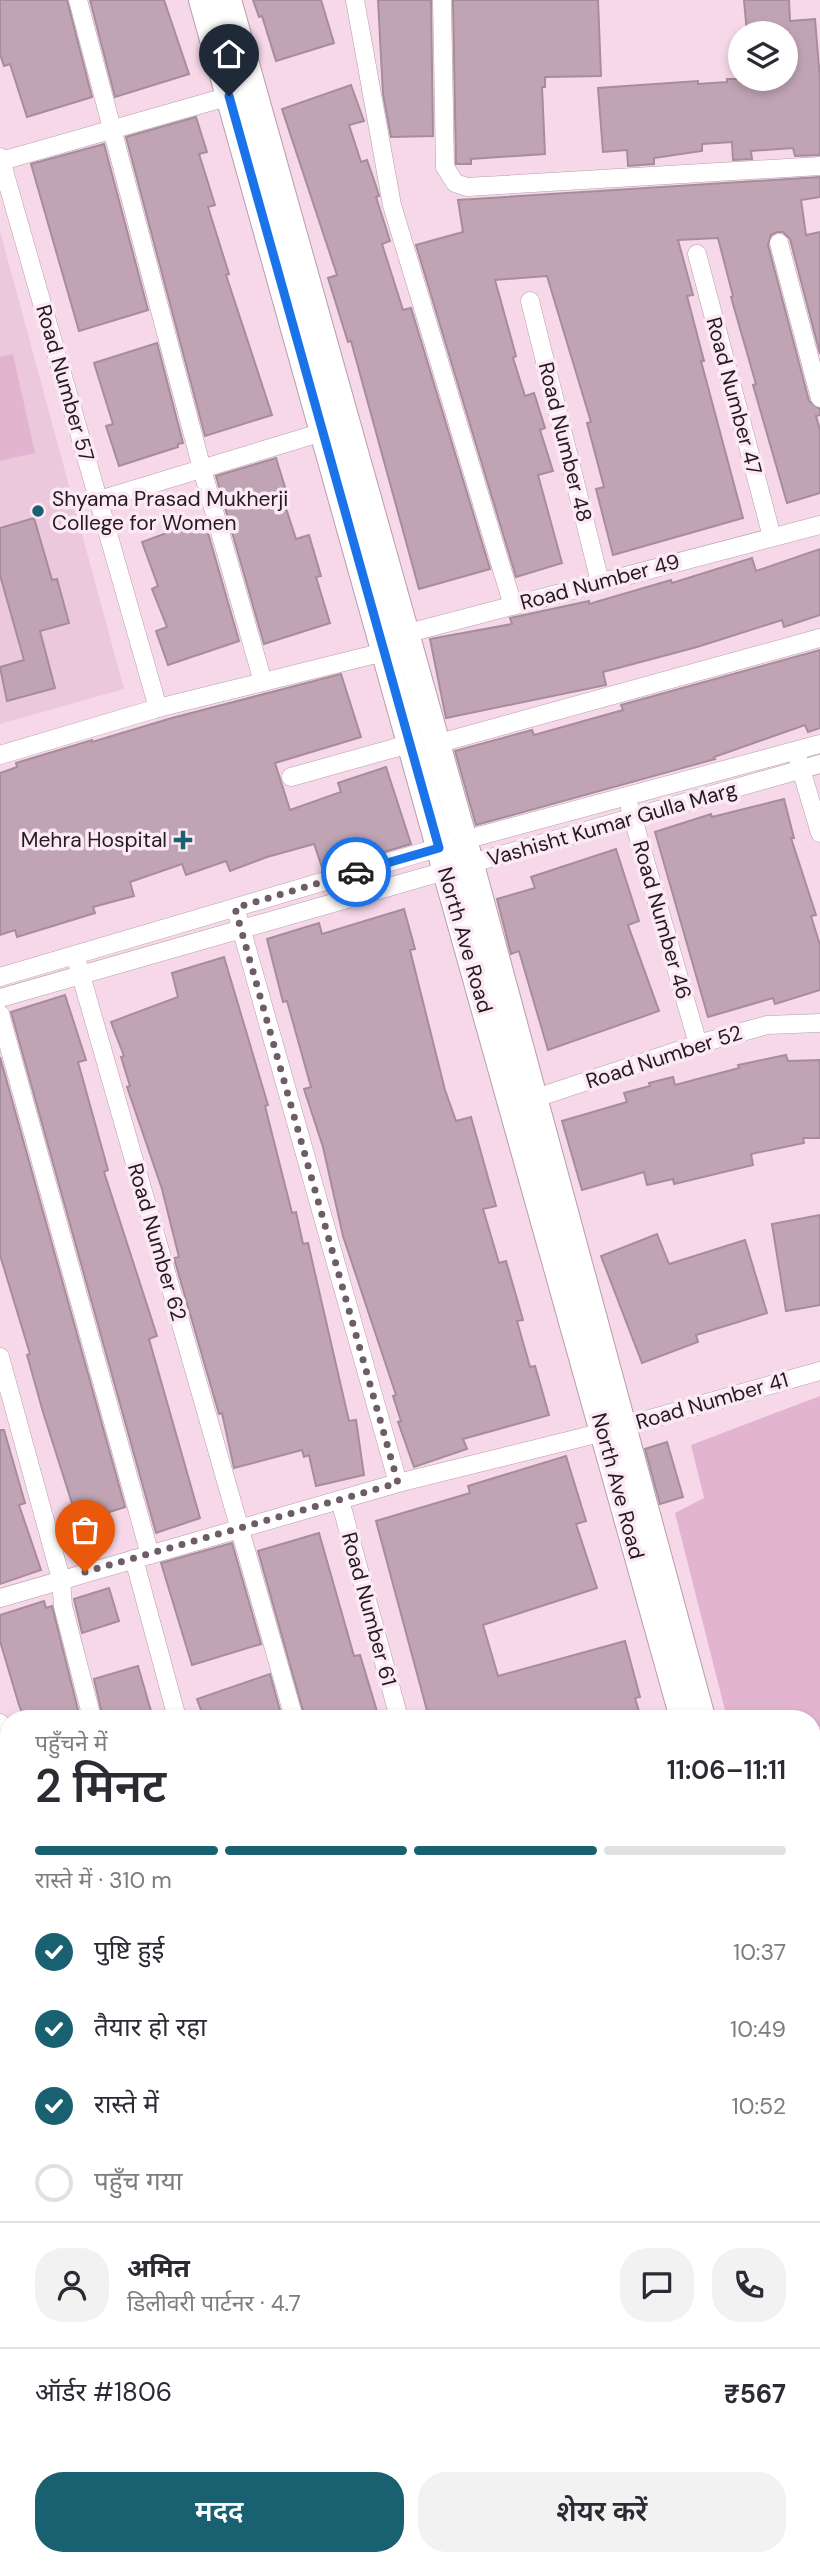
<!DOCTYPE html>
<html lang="hi">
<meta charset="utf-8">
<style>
body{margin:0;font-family:"DM Sans","Noto Sans Devanagari",sans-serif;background:#f2f2f3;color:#2b2b33;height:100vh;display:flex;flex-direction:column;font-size:26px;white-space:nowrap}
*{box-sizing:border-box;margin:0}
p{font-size:23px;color:#7c7c81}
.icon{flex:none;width:38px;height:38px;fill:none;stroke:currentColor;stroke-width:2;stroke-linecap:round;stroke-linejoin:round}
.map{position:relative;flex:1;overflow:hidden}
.details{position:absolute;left:0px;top:1710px;width:821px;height:856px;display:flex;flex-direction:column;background:#fff;border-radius:28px 28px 0 0;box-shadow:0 4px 10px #0003}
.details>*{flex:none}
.fabs{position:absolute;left:728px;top:21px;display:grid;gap:14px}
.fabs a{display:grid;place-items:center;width:70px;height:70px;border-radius:50%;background:#fff;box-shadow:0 4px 10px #0003;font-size:35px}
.pin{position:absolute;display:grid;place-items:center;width:60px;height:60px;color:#fff;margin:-72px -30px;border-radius:50% 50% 50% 0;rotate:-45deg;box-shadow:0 0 7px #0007}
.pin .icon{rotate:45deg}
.courier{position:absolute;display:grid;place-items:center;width:70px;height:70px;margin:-35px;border:5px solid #1a73e8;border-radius:50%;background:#fff;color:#222;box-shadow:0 2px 9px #0007}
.headline em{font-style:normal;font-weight:600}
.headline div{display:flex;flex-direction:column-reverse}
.headline{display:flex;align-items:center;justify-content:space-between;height:119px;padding:0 35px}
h1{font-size:46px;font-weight:600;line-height:52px}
.bar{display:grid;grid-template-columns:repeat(4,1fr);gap:10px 7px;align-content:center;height:84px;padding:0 35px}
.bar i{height:9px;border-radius:5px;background:#e1e1e2}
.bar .active{background:#196070}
.bar p{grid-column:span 4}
.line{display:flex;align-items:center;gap:18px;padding:0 35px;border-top:2px solid #e1e1e2}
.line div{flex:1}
.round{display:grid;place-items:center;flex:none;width:74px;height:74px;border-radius:28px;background:#f2f2f3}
ol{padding:0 35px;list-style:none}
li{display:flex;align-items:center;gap:21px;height:77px}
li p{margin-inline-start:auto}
li .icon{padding:7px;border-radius:50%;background:#196070;color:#fff;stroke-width:4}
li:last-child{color:#7c7c81}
li i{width:38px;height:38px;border:4px solid #e1e1e2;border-radius:50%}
.action{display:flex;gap:14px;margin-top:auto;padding:14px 35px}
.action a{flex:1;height:80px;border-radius:28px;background:#196070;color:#fff;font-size:28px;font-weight:600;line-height:80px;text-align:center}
.action a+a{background:#f2f2f3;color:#2b2b33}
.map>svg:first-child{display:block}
.built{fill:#ecc8dd}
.green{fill:#e2b4d0}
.building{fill:#c0a4b4;stroke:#a78c9c;stroke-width:2}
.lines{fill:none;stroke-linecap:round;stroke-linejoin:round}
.street-casing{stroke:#b89dad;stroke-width:19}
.secondary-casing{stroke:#b89dad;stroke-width:28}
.street{stroke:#fff;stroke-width:18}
.secondary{stroke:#fff;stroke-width:26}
.done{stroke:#6e5c67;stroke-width:7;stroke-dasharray:0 12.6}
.route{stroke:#1a73e8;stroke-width:9}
.poi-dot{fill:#196070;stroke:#fbe9f4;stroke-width:2.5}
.labels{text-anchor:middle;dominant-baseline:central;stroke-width:7;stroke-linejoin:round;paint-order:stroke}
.street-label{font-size:21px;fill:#251a21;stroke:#fbe9f4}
.poi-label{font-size:21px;fill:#251a21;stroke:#fbe9f4;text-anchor:start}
</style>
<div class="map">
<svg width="820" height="2564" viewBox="0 0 820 2564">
<rect width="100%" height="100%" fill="#f6d8e9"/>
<!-- built -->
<polygon class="built" points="0,231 124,689 0,724"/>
<!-- green -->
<g class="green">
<polygon points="13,354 35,453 0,461 0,357"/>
<polygon points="820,1396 820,2085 812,2054 812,1718 727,1718 675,1513 704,1498 691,1445"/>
</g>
<!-- building -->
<g class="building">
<polygon points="0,0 67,0 92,97 27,117 10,64 4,66 0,54"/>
<polygon points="90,0 164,0 189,74 115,97"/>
<polygon points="253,0 321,0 334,43 276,61 262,16 259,17"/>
<polygon points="378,0 431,0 433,136 391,137 383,94"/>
<polygon points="453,0 598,0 601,76 545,77 545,87 542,87 545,154 471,159 471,164 456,164"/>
<polygon points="744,0 789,0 790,21 815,19 820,79 820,155 795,156 793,148 751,151 752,159 733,160 732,142 702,144 702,151 654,158 654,164 628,166 627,150 603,152 598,88 698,81 698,84 727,82 727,79 786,79 786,33 747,33"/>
<polygon points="351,85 364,121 349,125 361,162 367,160 377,189 379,196 376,197 390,241 382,244 403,310 411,308 490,569 419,589 351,341 348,342 328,278 337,275 282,109"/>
<polygon points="196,117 207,152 199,154 215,205 208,207 229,274 226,275 272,415 205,436 126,137"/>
<polygon points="104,144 148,310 79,331 31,164"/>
<polygon points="820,177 820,197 801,200 806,235 820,232 820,354 790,239 783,232 777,232 771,235 768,245 809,401 820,409 820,415 816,416 820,430 820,493 787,503 753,385 756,384 731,297 733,296 718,238 678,240 693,295 687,296 704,361 701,361 743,518 613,555 596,489 604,487 587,423 591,422 547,276 495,280 516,356 513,358 525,396 534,393 545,428 540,430 553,471 538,475 562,563 516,577 416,245 463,232 458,200"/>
<polygon points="157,343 183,443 178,444 178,447 119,466 106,426 113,424 94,363"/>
<polygon points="276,458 288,497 283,499 296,539 309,535 321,576 316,577 330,623 264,644 216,476"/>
<polygon points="34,518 52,580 57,579 69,623 40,631 55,688 7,701 0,667 24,660 0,575 0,528"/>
<polygon points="204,519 239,641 168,665 156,631 167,627 152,589 158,586 142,542"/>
<polygon points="820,549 820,615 784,627 782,620 697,647 603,672 606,685 446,718 430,639 512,624 510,618 589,601 589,604 671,580 672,583 752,558 756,571"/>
<polygon points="820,650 820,728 808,732 805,725 714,757 715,759 476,825 455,751 532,730 534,735 623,710 621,705"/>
<polygon points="341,674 361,737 275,763 290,810 341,792 338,783 386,767 411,844 323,870 314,844 267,857 230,871 226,861 186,875 182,864 130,882 134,896 93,907 95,913 17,937 15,930 0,935 0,773 17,767 16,763 92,740 92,742 172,718"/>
<polygon points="784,799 794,838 791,838 816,915 811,916 820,945 820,990 775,1004 773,998 708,1017 655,832 711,814 712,817"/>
<polygon points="616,849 639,921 628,925 659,1011 548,1050 519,951 511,954 497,899 535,888 531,877"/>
<polygon points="404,909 415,949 410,950 445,1090 456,1121 471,1117 496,1206 483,1209 499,1263 506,1261 523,1320 517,1321 530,1367 535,1366 549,1415 463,1439 467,1449 414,1467 398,1422 401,1421 393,1396 396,1395 343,1236 323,1147 304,1089 311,1087 287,1001 283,1002 267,939 319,923 322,934"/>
<polygon points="224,957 268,1105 265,1106 292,1213 296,1212 303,1244 308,1243 349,1421 356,1420 364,1475 316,1486 309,1455 304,1457 302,1450 234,1468 222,1413 219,1414 174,1258 179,1257 162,1189 127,1087 130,1086 121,1057 124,1056 111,1022 178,997 172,973"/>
<polygon points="65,995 86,1060 78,1062 108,1170 104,1172 157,1336 149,1339 200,1518 156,1533 11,1012"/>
<polygon points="786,1055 788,1061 820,1060 820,1138 803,1138 804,1143 751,1154 753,1165 674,1184 673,1179 647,1185 644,1172 582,1190 562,1121 627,1102 624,1093 650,1086 649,1083 673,1077 675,1085 739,1068 738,1065"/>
<polygon points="0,1057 125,1507 78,1522 43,1412 27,1355 30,1354 0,1255"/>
<polygon points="820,1215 820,1305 786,1311 772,1224"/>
<polygon points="657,1234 669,1264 745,1240 767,1313 696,1335 698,1342 642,1363 601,1256"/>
<polygon points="0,1430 4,1430 25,1503 19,1505 41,1570 0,1584"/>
<polygon points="667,1442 683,1497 660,1504 645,1449"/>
<polygon points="566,1456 586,1521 576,1524 597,1588 483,1625 498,1676 625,1641 640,1697 635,1698 641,1718 429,1718 376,1521 470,1493 468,1486"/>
<polygon points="319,1533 354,1656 360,1655 379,1718 305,1718 258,1551"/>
<polygon points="232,1543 261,1644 192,1665 161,1563"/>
<polygon points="109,1588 119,1621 82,1633 74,1599"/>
<polygon points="44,1601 46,1608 52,1606 80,1718 24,1718 19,1705 0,1641 0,1615"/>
<polygon points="138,1666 153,1718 103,1718 94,1679"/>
<polygon points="270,1674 282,1718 204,1718 197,1699"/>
</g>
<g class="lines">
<defs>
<g id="street">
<polyline points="78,0 202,469 263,682"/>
<polyline points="355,0 392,205 513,606"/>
<polyline points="442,0 445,167 455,183 467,187 820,166"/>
<polyline points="0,157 158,708"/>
<polyline points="1,161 237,94"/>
<polyline points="779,243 820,398"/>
<polyline points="697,254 772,537"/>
<polyline points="530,301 600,582"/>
<polyline points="99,500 323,432"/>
<polyline points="397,636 820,525"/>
<polyline points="436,744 820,638"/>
<polyline points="0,755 158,708 384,652"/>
<polyline points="798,759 820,833"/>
<polyline points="291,777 409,744"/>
<polyline points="630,808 698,1044"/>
<polyline points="238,917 398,1483"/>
<polyline points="78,965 294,1718"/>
<polyline points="0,977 464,840 820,744"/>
<polyline points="0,998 820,764"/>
<polyline points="0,1014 150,1555"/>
<polyline points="524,1102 698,1044 767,1025 820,1023"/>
<polyline points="0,1357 61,1579 63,1606 92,1718"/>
<polyline points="340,1500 399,1718"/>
<polyline points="134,1559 177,1718"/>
<polyline points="0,1598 398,1483 604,1432 820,1371"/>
<polyline points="0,1723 9,1757"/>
<polyline points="0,2053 9,2050"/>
<polyline points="0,2155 9,2152"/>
<polyline points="0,2232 9,2265"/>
<polyline points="0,2384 9,2382"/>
<polyline points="812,2508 820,2541"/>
<polyline points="25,2557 28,2564"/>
<polyline points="441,2557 443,2564"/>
<polyline points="557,2557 559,2564"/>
<polyline points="250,2560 263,2557"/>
</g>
<g id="secondary">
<polyline points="202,0 683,1718"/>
<polyline points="228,0 471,865 702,1718"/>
<polyline points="812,2121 820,2150"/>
<polyline points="812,2187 820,2216"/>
<polyline points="812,2274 820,2272"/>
<polyline points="812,2298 820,2296"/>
<polyline points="0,2497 9,2495"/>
<polyline points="0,2529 9,2527"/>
</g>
</defs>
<!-- street casing -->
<use href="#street" class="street-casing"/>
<!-- secondary casing -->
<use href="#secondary" class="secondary-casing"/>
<!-- street -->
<use href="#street" class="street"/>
<!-- secondary -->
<use href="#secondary" class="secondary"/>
</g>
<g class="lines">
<!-- done -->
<polyline class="done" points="85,1572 398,1483 235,908 356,872"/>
<!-- route -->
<polyline class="route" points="229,96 439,848 356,872"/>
</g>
<!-- markers -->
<g class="poi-dot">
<circle cx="38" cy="511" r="7"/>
<path d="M179.5 829.5h7v7h7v7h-7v7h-7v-7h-7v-7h7z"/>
</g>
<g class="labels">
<!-- street labels -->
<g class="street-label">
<text transform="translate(65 383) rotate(74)">Road Number 57</text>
<text transform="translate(734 396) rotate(75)">Road Number 47</text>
<text transform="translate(565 442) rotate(76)">Road Number 48</text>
<text transform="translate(600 582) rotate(-15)">Road Number 49</text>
<text transform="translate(612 824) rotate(-16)">Vashisht Kumar Gulla Marg</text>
<text transform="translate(662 920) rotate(74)">Road Number 46</text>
<text transform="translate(465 940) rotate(74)">North Ave Road</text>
<text transform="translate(664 1057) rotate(-18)">Road Number 52</text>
<text transform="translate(157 1242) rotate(74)">Road Number 62</text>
<text transform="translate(712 1401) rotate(-16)">Road Number 41</text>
<text transform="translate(618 1486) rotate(75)">North Ave Road</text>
<text transform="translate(369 1609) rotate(75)">Road Number 61</text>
</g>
<!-- poi labels -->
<g class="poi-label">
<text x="52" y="499">Shyama Prasad Mukherji<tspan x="52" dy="24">College for Women</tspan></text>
<text x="167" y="840" text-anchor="end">Mehra Hospital</text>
</g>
</g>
</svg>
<div class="fabs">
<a><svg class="icon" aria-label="layers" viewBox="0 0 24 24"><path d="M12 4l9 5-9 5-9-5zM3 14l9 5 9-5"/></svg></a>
</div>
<div class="pin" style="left:85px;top:1572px;background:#ea580c"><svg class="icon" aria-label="bag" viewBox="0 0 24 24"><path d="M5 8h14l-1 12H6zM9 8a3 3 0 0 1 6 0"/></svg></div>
<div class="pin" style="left:229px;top:96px;background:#1f2937"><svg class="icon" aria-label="home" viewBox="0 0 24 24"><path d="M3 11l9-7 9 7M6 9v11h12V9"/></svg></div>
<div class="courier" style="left:356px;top:872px"><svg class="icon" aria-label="car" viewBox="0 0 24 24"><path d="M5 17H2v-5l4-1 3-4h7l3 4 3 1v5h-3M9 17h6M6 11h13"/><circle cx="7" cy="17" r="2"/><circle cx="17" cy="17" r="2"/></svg></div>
<section class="details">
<div class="headline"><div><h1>2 मिनट</h1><p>पहुँचने में</p></div><em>11:06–11:11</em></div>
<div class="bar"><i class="active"></i><i class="active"></i><i class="active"></i><i></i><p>रास्ते में · 310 m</p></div>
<ol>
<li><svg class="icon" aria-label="check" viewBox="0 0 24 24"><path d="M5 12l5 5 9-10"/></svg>पुष्टि हुई<p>10:37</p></li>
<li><svg class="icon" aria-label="check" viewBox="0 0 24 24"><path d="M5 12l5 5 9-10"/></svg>तैयार हो रहा<p>10:49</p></li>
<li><svg class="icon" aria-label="check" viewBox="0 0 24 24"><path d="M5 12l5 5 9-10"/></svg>रास्ते में<p>10:52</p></li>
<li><i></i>पहुँच गया</li>
</ol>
<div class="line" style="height:126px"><a class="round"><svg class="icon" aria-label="person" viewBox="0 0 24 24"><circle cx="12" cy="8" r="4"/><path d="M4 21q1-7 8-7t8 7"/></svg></a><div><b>अमित</b><p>डिलीवरी पार्टनर · 4.7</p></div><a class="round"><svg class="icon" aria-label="chat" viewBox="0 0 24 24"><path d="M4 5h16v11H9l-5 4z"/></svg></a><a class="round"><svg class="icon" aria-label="phone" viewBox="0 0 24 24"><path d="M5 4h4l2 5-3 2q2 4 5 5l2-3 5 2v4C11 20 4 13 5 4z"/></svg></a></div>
<div class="line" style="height:91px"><div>ऑर्डर #1806</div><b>₹567</b></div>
<div class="action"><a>मदद</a><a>शेयर करें</a></div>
</section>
</div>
